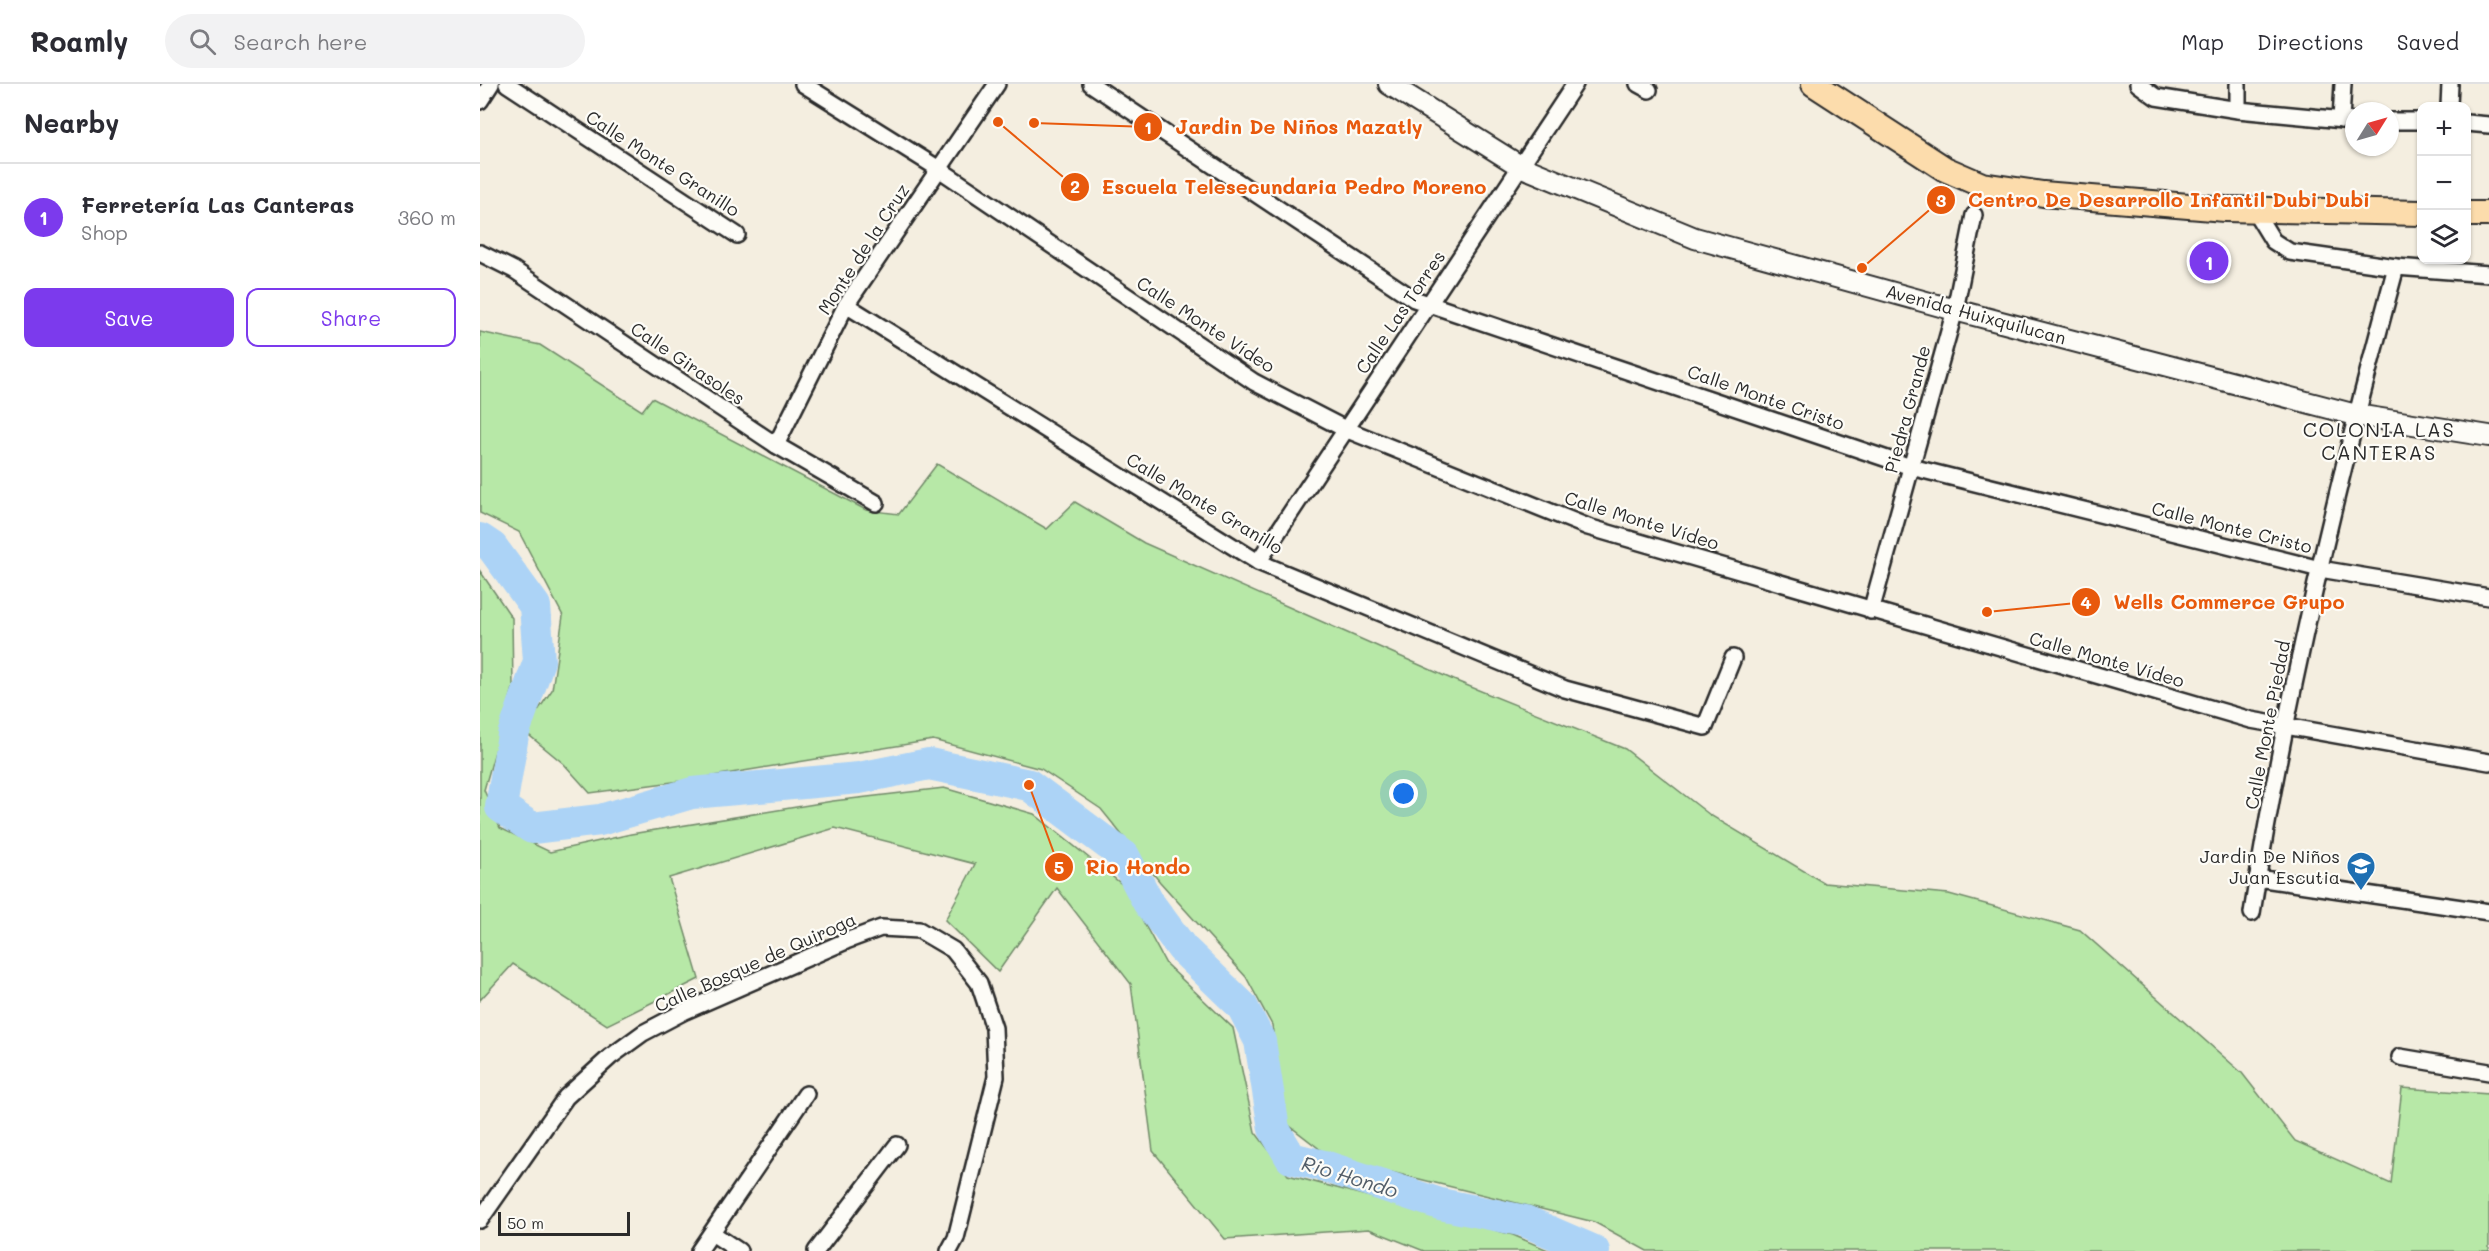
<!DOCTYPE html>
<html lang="en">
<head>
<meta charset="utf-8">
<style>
	body { margin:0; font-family:Mali,sans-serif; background:#f2f2f3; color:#2b2b33 }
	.controls { position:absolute; right:18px; top:18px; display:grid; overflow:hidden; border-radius:12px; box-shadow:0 2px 4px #0004 }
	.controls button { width:54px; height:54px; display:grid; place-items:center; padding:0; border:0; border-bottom:2px solid #e1e1e2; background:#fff; color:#2b2b33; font:30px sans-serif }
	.compass { position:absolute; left:1865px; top:18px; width:54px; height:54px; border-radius:50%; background:#fff; box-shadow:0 2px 4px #0004; rotate:53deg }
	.scale { position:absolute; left:18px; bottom:15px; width:132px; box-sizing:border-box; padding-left:6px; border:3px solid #2b2b2b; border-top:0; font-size:16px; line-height:21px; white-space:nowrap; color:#2b2b2b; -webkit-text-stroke:4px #fdfcf7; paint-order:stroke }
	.you { position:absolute; left:924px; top:710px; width:21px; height:21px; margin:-15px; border:4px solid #fff; border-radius:50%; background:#1a73e8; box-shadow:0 0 0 9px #1a73e833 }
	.badge { display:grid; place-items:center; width:39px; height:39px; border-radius:50%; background:#7c3aed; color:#fff; font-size:20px; font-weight:700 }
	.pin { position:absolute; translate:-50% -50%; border:3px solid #fff; box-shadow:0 2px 6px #0006 }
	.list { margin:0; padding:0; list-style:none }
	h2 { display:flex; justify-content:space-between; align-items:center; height:78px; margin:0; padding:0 24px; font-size:26px }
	h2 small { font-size:20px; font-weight:400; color:#7c7c81 }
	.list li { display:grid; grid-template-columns:39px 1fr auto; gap:18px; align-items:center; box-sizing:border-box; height:108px; padding:0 24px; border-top:2px solid #e1e1e2 }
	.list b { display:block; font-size:22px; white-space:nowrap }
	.list p { margin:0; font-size:20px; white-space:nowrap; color:#7c7c81 }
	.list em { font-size:20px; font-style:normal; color:#7c7c81 }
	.actions { display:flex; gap:12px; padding:18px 24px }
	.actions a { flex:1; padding:14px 0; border:2px solid #7c3aed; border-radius:12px; text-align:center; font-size:21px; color:#7c3aed }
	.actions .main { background:#7c3aed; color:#fff }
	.icon { flex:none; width:33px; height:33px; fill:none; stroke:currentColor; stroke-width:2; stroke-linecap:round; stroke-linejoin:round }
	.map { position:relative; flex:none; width:2009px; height:1167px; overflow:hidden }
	header { display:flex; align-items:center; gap:36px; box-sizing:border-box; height:84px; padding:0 30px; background:#fff; border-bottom:2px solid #e1e1e2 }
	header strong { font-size:28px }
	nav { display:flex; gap:33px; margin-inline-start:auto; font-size:21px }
	.search { width:420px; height:54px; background:#f2f2f3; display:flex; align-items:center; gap:15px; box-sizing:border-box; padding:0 21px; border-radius:33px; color:#7c7c81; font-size:22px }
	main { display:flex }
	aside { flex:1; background:#fff }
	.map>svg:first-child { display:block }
</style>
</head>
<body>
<header>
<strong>Roamly</strong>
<div class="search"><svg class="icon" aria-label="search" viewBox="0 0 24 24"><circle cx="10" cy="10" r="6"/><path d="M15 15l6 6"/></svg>Search here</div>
<nav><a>Map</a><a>Directions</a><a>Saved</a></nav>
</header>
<main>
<aside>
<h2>Nearby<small></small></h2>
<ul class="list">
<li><span class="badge">1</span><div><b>Ferretería Las Canteras</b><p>Shop</p></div><em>360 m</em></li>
</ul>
<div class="actions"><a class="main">Save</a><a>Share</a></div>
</aside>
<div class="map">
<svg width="2009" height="1167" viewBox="0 0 2009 1167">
	<rect width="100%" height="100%" fill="#f4eee0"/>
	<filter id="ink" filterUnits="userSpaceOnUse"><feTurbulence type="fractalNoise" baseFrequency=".0167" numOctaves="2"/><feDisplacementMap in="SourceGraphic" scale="12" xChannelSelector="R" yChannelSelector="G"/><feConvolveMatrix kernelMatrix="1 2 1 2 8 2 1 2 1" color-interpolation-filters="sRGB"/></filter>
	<g filter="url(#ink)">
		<g fill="#b7e8a7" stroke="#718a69" stroke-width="1.5">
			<polygon points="0,248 60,261 162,327 172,314 386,426 419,430 457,380 567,445 595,418 664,459 976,597 1145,665 1230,731 1344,799 1469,810 1600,846 1762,989 1815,1057 1911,1100 1922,1004 2009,1010 2009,1167 1167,1167 1114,1138 850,1073 806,1039 792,941 766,893 680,798 621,725 561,685 453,656 208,696 110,709 84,680 44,647 72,606 83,532 39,448 0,429"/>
			<polygon points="0,487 32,534 33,604 4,706 20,744 70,768 151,750 353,717 464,704 554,730 644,802 686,880 753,944 775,1048 808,1091 1033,1151 1070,1167 944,1167 889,1145 745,1155 673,1067 651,900 577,804 518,888 465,836 495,780 355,744 189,794 219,895 127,941 33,880 0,916"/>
		</g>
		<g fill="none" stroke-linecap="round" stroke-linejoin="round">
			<polyline stroke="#acd3f6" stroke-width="32" points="0,455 12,463 55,522 59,577 33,651 21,723 52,744 120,736 212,709 379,694 449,680 549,701 644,772 668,818 702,864 762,922 780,957 794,1045 811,1074 844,1082 960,1120 1045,1137 1114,1167"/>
			<g stroke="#2b2b2b" stroke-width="20">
				<g id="minor">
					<polyline points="27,0 257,151"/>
					<polyline points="323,0 459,85 774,298 865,345 1108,443 1771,636 2009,678"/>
					<polyline points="611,0 934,215 1431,383 1840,485 2009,513"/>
					<polyline points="1158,0 1169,6"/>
					<polyline points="1658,0 1676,13 1758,26 1874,37"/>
					<polyline points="0,17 11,0"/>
					<polyline points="1969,22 1970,0"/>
					<polyline points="1758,26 1758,0"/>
					<polyline points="1861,36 1863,0"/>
					<polyline points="1910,37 1942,37"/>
					<polyline points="1986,39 2009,41"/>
					<polyline points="1774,126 1793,157 1810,168 1916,183 2009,190"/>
					<polyline points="0,169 34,186 296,361 396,419"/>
					<polyline points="366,221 778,478 1085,605 1225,643 1253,574"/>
					<polyline points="296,361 366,221 517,0"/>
					<polyline points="778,478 1095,0"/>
					<polyline points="1391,527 1475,226 1494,131"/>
					<polyline points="1777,794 2009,828"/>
					<path d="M1772 829C1806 611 1858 396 1916 183"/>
					<polyline points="1920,973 2009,988"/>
					<polyline points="0,1136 86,1013 130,973 163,949 205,927 366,857 401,844 439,846 473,866 499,899 514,944 516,993 476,1154 469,1167"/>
					<polyline points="232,1149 259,1167"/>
					<polyline points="219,1167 326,1010"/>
					<polyline points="336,1167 417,1061"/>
				</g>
			</g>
			<g stroke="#2b2b2b" stroke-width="24">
				<polyline id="tertiary" points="909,0 1040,82 1215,154 1475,226 1876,331 2009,352"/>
			</g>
			<g stroke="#2b2b2b" stroke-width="28">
				<g id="primary">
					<polyline points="1334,0 1465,85 1502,101 1563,110 1745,125 1942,129"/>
					<polyline points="1986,130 2009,130"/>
				</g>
			</g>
			<use href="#minor" stroke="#fdfcf7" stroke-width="15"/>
			<use href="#tertiary" stroke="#fdfcf7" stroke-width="20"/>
			<use href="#primary" stroke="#fcdcac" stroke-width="24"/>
		</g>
	</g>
	<defs>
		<g id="school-pin" transform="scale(1.5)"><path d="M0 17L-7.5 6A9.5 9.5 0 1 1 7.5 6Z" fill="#1f6fb2" stroke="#fdfcf7"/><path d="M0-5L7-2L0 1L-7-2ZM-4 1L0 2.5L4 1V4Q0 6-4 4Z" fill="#fff"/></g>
	</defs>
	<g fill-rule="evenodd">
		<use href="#school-pin" x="1881" y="782"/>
	</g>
	<g text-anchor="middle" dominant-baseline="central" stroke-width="4.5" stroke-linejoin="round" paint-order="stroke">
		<g font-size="18" fill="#2b2b2b" stroke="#fdfcf7">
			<text transform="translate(183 79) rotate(33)">Calle Monte Granillo</text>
			<text transform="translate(383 165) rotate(-57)">Monte de la Cruz</text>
			<text transform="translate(920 228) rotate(-56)">Calle Las Torres</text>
			<text transform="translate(1496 230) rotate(15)">Avenida Huixquilucan</text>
			<text transform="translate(726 240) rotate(33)">Calle Monte Vídeo</text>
			<text transform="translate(208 279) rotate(34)">Calle Girasoles</text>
			<text transform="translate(1286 313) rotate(19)">Calle Monte Cristo</text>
			<text transform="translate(1427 325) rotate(-75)">Piedra Grande</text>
			<text transform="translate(725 419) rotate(31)">Calle Monte Granillo</text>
			<text transform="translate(1162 436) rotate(17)">Calle Monte Vídeo</text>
			<text transform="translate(1752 443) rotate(14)">Calle Monte Cristo</text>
			<text transform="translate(1627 575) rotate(16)">Calle Monte Vídeo</text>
			<text transform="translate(1787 641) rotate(-79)">Calle Monte Piedad</text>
			<text transform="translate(275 878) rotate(-24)">Calle Bosque de Quiroga</text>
		</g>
		<g font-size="18" fill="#2b2b2b" stroke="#fdfcf7" text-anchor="end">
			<text x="1860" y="772">Jardin De Niños<tspan x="1860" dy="21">Juan Escutia</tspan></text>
		</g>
		<g font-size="20" letter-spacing="1.5" fill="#2b2b2b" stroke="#fdfcf7">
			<text x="1899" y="345">COLONIA LAS<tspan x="1899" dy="23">CANTERAS</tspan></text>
		</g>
		<g font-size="20" font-style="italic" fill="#525d68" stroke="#fdfcf7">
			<text transform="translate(870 1092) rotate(17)">Rio Hondo</text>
		</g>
	</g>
	<path fill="none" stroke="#e8590c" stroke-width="2" d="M554 39L668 43M518 38L595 103M1382 184L1461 116M1507 528L1606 518M549 701L579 783"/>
	<g fill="#e8590c" stroke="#fdfcf7" stroke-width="2">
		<circle cx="554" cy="39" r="6"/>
		<circle cx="518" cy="38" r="6"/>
		<circle cx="1382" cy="184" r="6"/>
		<circle cx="1507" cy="528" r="6"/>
		<circle cx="549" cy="701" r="6"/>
		<circle cx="668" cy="43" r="15"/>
		<circle cx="595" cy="103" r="15"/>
		<circle cx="1461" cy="116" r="15"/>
		<circle cx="1606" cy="518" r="15"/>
		<circle cx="579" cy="783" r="15"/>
	</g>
	<g font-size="18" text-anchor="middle" font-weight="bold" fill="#fff">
		<text x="668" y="50">1</text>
		<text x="595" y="109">2</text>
		<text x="1461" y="123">3</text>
		<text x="1606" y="525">4</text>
		<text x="579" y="790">5</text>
	</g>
	<g font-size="20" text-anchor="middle" font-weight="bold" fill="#e8590c" stroke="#fdfcf7" stroke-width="4.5" stroke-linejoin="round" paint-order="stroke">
		<text x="819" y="50">Jardin De Niños Mazatly</text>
		<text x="814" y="110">Escuela Telesecundaria Pedro Moreno</text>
		<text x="1689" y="123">Centro De Desarrollo Infantil Dubi Dubi</text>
		<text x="1749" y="525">Wells Commerce Grupo</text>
		<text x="658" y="790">Rio Hondo</text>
	</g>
</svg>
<div class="controls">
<button>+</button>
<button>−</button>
<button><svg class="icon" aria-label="layers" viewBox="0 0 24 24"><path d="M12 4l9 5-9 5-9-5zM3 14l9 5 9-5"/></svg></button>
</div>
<svg class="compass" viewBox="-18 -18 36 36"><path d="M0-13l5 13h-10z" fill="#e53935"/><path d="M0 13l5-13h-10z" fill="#7c7c81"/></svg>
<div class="scale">50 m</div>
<div class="you"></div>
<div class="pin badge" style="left:1729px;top:177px">1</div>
</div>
</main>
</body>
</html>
